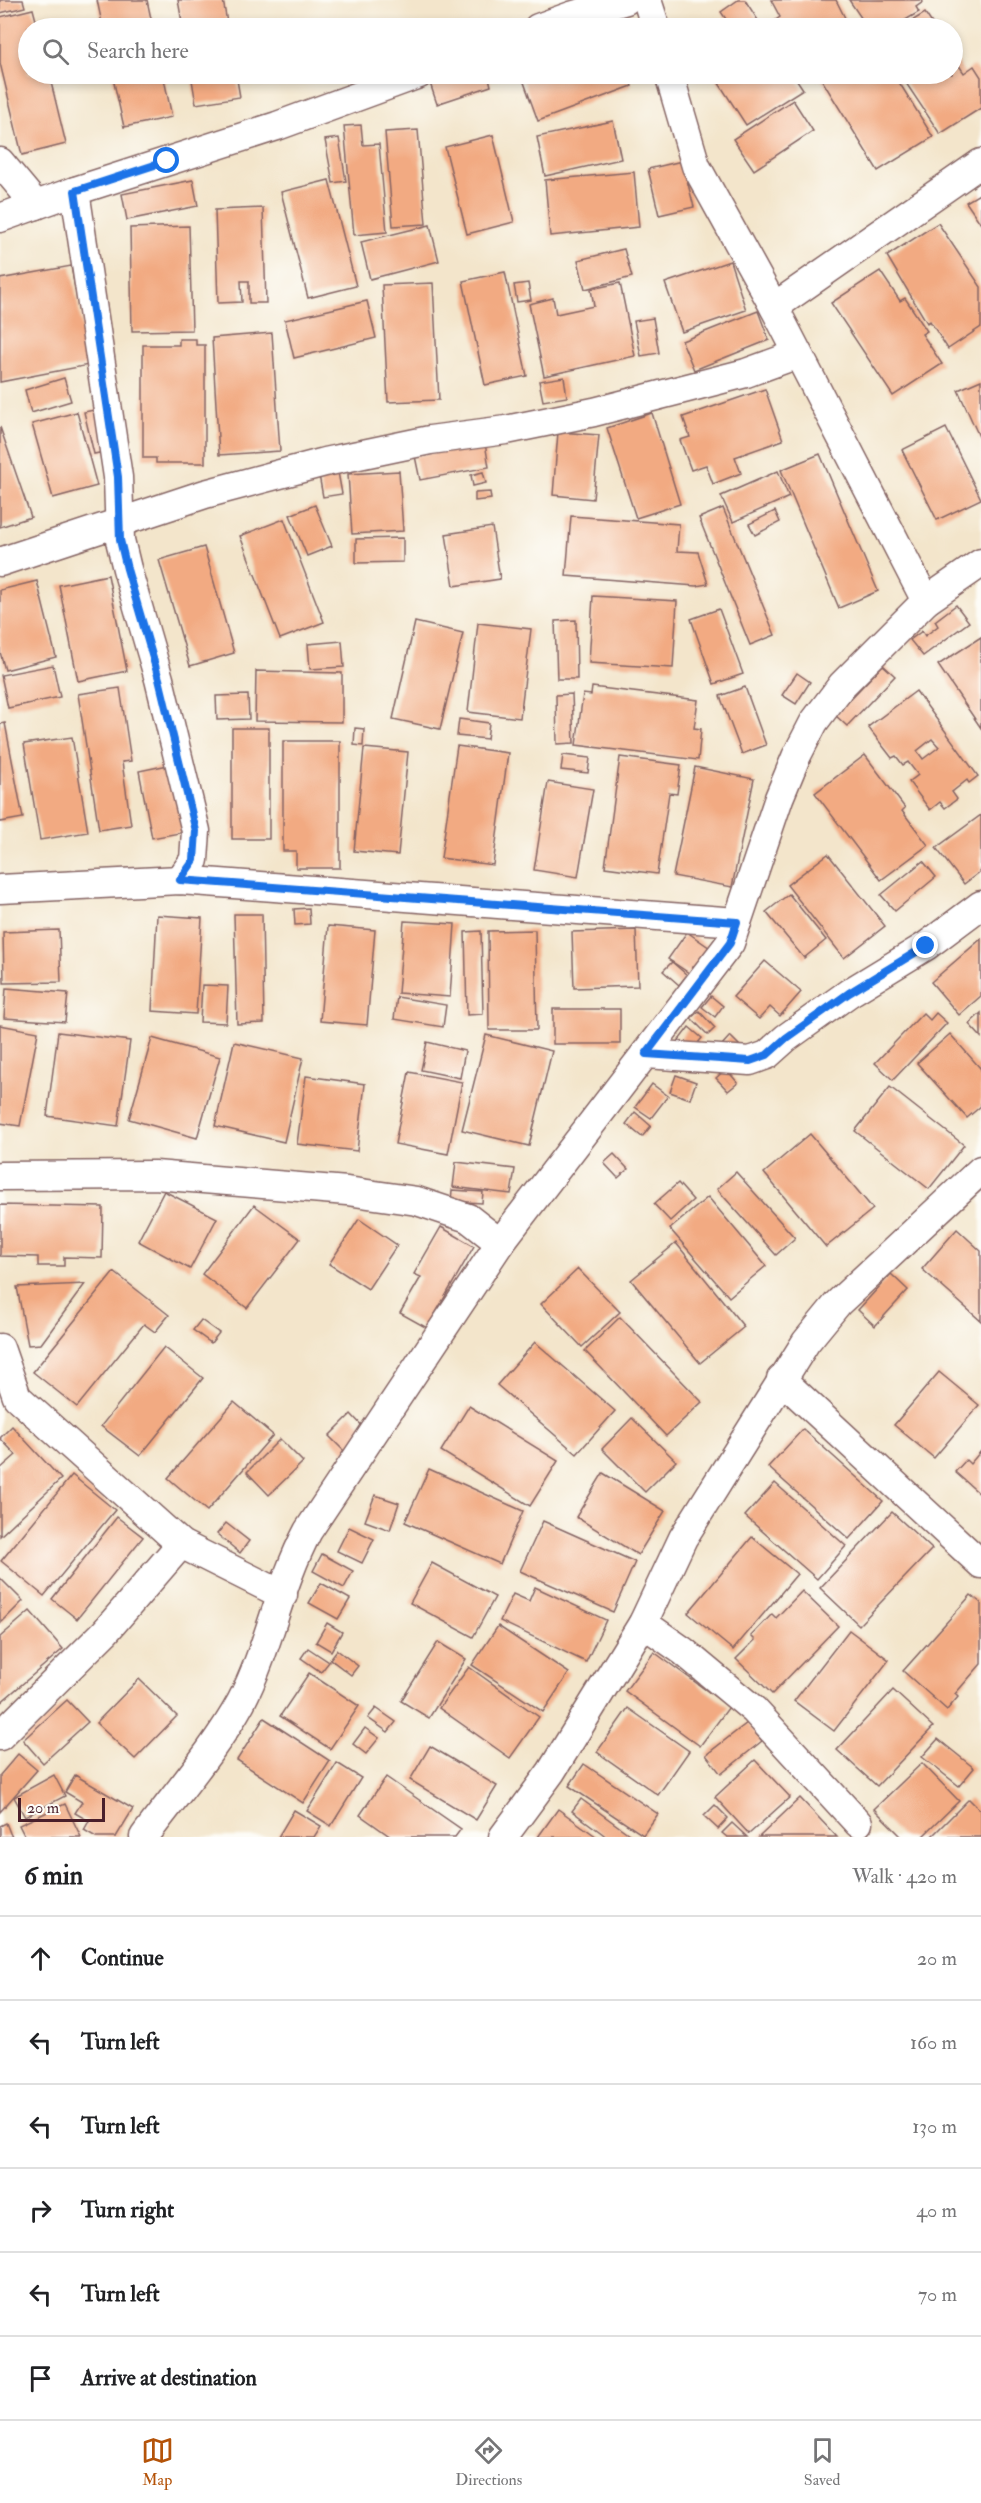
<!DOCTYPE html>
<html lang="en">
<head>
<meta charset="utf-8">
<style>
	body { margin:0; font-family:"IM FELL Double Pica",serif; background:#f2f2f2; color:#202124 }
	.scale { position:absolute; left:18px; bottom:15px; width:87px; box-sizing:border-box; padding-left:6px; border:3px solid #4a1f2b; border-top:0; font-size:16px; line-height:21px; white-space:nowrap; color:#4a1f2b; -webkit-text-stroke:4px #fdfcf7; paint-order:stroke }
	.stop { position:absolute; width:18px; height:18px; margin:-14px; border:4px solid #1a73e8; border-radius:50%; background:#fff }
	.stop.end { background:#1a73e8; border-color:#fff; box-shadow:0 2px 6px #0008 }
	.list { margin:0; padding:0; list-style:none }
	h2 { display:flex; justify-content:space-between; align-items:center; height:78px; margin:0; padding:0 24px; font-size:26px }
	h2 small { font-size:20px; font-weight:400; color:#757577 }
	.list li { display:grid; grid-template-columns:39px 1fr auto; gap:18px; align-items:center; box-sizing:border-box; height:84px; padding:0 24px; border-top:2px solid #e0e0e0 }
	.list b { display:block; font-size:22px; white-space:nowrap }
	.list em { font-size:20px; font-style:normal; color:#757577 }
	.icon { flex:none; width:33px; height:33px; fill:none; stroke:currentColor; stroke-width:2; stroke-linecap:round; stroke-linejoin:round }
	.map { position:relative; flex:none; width:981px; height:1837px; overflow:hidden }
	.search { position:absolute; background:#fff; box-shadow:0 3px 9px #0003; left:18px; right:18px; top:18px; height:66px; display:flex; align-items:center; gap:15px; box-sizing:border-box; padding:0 21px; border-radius:33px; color:#757577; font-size:22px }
	.sheet { height:582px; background:#fff }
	nav { display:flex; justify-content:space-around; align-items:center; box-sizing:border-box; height:84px; border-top:2px solid #e0e0e0; background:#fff; font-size:16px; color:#757577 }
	nav a { display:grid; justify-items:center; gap:3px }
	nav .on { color:#b45309 }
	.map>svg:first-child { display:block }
</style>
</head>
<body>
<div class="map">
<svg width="981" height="1837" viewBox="0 0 981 1837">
	<rect width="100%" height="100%" fill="#fdfcf7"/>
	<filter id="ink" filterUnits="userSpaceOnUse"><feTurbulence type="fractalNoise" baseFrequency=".0167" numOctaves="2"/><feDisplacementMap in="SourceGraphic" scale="12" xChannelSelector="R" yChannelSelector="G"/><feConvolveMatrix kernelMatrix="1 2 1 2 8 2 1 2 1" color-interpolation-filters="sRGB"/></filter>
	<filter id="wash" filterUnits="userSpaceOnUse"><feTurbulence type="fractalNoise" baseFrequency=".008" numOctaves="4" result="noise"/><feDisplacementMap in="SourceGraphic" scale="24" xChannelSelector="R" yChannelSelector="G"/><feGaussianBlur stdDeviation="1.35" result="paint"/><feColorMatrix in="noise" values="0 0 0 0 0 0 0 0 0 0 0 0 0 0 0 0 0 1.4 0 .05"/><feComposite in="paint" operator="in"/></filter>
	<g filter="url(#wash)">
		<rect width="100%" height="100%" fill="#f3e5cb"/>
		<g id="blocks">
			<g fill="#f2aa82" fill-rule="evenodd">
				<polygon points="0,0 23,0 25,7 0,13"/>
				<polygon points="97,0 147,0 153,28 103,28"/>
				<polygon points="178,0 223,0 228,28 183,28"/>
				<polygon points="738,0 745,0 763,28 718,28 728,22 721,12"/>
				<polygon points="771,0 836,0 845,18 839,21 843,28 776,28 773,22 780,17"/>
				<polygon points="849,0 922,0 923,2 916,7 919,12 892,28 868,28"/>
				<polygon points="33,9 38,28 28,28 28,74 49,74 66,144 22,155 0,63 0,17"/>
				<polygon points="925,13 935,28 900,28"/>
				<polygon points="952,55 964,73 974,66 981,77 981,108 940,134 900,74 952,74"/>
				<polygon points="112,74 163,74 172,117 124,127"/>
				<polygon points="191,74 236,74 240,97 196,104"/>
				<polygon points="447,74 502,74 489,78 491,86 437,104 429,80"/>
				<polygon points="521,74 627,74 632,86 538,121"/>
				<polygon points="713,74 793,74 803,89 746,125"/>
				<polygon points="826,74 894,74 933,137 878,171 820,77"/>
				<polygon points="793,100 813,131 754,170 733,139"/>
				<polygon points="613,121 621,159 545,176 537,137"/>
				<polygon points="361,125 363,145 379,144 387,232 354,235 344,126"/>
				<polygon points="418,130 426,224 393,226 385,132"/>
				<polygon points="493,135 514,222 467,234 445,147"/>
				<polygon points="339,138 346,181 333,183 325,140"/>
				<polygon points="682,161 694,207 659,215 648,169"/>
				<polygon points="634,172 639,227 550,236 545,180"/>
				<polygon points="193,180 198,206 127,220 122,194"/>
				<polygon points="329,180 356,286 308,298 281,192"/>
				<polygon points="981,193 981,224 966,202"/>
				<polygon points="263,208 266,303 249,303 249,281 241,281 242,302 218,303 215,210"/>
				<polygon points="938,223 981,287 981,327 948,349 930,321 927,323 887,256"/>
				<polygon points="430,225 439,261 370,279 361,242"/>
				<polygon points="189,226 192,330 132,331 130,228"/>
				<polygon points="624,249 632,277 585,289 578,260"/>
				<polygon points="730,261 746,310 682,332 665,283"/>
				<polygon points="71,266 89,365 0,382 0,279"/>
				<polygon points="880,271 900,301 905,298 927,331 922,334 942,364 893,396 831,303"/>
				<polygon points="505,272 527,376 485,385 463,281"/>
				<polygon points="433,283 439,400 388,402 382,285"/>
				<polygon points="528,283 531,300 517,302 514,285"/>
				<polygon points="620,283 635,356 544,376 529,304 553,298 556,314 594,306 591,289"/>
				<polygon points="367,301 376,338 294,358 285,320"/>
				<polygon points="758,311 769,340 694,370 682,341"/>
				<polygon points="653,318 659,353 641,356 634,321"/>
				<polygon points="272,333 280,451 219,455 212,338"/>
				<polygon points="179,339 196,339 196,345 205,345 205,463 156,463 156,458 143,458 143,345 179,345"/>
				<polygon points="564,377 567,397 543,401 539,381"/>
				<polygon points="64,378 71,401 31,413 25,390"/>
				<polygon points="981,380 981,441 958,390"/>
				<polygon points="765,389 783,440 735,457 741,473 713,484 706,465 691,470 680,440 690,437 683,417"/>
				<polygon points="99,409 109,451 94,454 84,412"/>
				<polygon points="77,412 97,486 53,498 32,424"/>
				<polygon points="652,413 680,504 636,518 607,428"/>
				<polygon points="0,427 31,517 0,527"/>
				<polygon points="946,428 981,499 937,520 902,450"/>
				<polygon points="558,432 599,435 593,499 553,495"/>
				<polygon points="485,443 489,467 420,480 415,456"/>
				<polygon points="820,454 878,591 839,608 781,470"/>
				<polygon points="399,471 403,531 352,534 348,474"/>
				<polygon points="778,471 789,497 733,522 721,496"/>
				<polygon points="338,472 342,494 323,497 319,475"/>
				<polygon points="483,472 486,483 473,486 471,475"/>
				<polygon points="490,492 491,499 475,501 475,493"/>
				<polygon points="315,505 332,546 307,556 290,515"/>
				<polygon points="723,508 775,635 750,645 699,518"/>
				<polygon points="775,511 780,522 755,535 749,524"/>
				<polygon points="571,516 679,524 677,551 698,552 708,584 696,586 566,576"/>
				<polygon points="284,519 324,622 280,639 240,536"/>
				<polygon points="492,527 500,579 454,586 446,534"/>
				<polygon points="403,538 403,562 356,563 356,539"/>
				<polygon points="204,547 234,653 190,666 159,560"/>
				<polygon points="108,575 127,671 78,681 59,585"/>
				<polygon points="37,581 56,657 5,670 0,652 0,590"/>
				<polygon points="593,596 677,601 673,668 589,663"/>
				<polygon points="956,605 969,622 923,656 910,640 922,631 925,636 938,626 935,621"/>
				<polygon points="719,609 743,674 714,684 691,619"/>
				<polygon points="576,620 577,679 557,679 555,621"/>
				<polygon points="415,622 463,633 440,729 393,719"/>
				<polygon points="478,623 531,629 520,718 468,712"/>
				<polygon points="981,637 981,728 938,665"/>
				<polygon points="342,641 344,667 310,669 308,644"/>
				<polygon points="53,665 60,697 8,708 1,675"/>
				<polygon points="883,665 895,676 847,726 835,715"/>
				<polygon points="256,671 342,673 342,722 255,721"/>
				<polygon points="797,673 810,682 796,704 782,695"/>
				<polygon points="592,687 698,700 694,728 701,729 698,760 576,745 583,694 591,695"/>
				<polygon points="745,687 766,745 742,754 720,696"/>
				<polygon points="120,688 131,761 122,762 131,825 99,830 78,694"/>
				<path d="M916 691 978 776 969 783 967 780 952 792 957 799 945 808 940 802 930 810 909 782 918 775 908 762 903 765 896 756 892 758 868 727ZM932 739 939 747 923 759 917 751Z"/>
				<polygon points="572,694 574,743 557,744 556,695"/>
				<polygon points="248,695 249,719 217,720 216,696"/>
				<polygon points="459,719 489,723 487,739 457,736"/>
				<polygon points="5,723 23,818 0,822 0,724"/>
				<rect x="232" y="728" width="37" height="111"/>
				<polygon points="355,728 364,729 363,746 354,745"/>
				<polygon points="72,737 88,832 40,840 24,744"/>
				<polygon points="283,741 340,741 340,868 296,868 296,851 283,851"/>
				<polygon points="457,746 508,753 493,865 441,858"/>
				<polygon points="364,748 408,752 398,855 354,851"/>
				<polygon points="563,755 590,758 588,773 561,770"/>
				<polygon points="865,755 905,808 902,811 928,845 881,880 815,793"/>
				<polygon points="620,757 681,765 677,794 669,793 657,874 605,867"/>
				<polygon points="178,763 191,831 152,838 139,771"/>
				<polygon points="695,767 754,779 732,887 673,876"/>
				<polygon points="548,782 593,789 578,877 534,870"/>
				<polygon points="981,815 981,871 964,884 936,848"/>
				<polygon points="828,854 885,926 844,958 787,885"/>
				<polygon points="923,861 936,877 895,911 881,895"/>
				<polygon points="789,894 826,940 804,958 766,912"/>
				<polygon points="309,908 310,924 295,925 294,909"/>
				<polygon points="234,914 262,914 264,1023 237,1024"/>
				<polygon points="157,915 202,918 196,1014 152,1011"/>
				<polygon points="404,921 455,924 450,997 398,993"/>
				<polygon points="328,926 375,930 367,1025 320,1021"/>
				<polygon points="59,930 61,982 4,983 3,932"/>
				<polygon points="535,930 537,1030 489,1030 488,931"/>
				<polygon points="636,930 638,986 574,988 572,932"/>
				<polygon points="481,931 483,1014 467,1015 465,932"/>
				<polygon points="687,932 710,948 692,975 668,959"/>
				<polygon points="981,939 981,996 959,1015 931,982"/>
				<polygon points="765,961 801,992 780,1016 770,1007 759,1019 733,997"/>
				<polygon points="672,962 687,975 679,985 663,971"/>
				<polygon points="202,985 228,986 226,1023 200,1022"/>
				<polygon points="6,988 68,993 65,1022 4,1018"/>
				<polygon points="711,996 723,1006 715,1017 702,1007"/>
				<polygon points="397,997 446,1005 443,1027 394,1019"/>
				<rect x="553" y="1009" width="67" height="35"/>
				<polygon points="699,1011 715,1028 708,1035 691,1018"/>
				<polygon points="923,1013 930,1020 936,1013 947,1023 893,1080 875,1063"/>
				<polygon points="981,1013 981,1037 969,1024"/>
				<polygon points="0,1025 38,1032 20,1126 0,1123"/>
				<polygon points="689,1027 702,1038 692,1050 679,1040"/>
				<polygon points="58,1032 130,1041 118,1126 47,1116"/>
				<polygon points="950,1034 981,1069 981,1106 967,1118 917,1063"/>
				<polygon points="486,1035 552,1051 529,1146 462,1130"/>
				<polygon points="730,1036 740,1046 731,1055 721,1046"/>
				<polygon points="152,1038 220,1057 197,1138 129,1119"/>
				<polygon points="234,1042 303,1058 284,1142 215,1126"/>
				<polygon points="427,1042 465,1051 460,1078 421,1070"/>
				<polygon points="726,1069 738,1083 728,1091 716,1078"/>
				<polygon points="409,1072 462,1082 448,1154 395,1144"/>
				<polygon points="676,1075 696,1082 690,1099 670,1092"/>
				<polygon points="306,1076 365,1084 357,1151 297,1144"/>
				<polygon points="652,1084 668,1096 651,1118 635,1107"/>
				<polygon points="890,1087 964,1145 929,1189 855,1131"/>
				<polygon points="635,1112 651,1126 642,1137 626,1124"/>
				<polygon points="810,1134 873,1209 826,1247 764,1173"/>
				<polygon points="614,1154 628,1169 618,1178 604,1163"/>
				<polygon points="456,1162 515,1169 511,1194 453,1187"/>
				<polygon points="736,1172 795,1238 776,1255 717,1189"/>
				<polygon points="678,1183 693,1200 670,1221 654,1204"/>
				<polygon points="452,1190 483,1192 482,1203 451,1201"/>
				<polygon points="164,1191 217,1218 190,1269 138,1241"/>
				<polygon points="708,1197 766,1266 729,1297 670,1229"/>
				<polygon points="0,1205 103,1207 102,1258 64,1257 64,1266 38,1266 38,1257 0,1256"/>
				<polygon points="254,1205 300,1239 247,1308 202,1274"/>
				<polygon points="359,1219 397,1245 368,1289 329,1264"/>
				<polygon points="441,1227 474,1246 427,1328 400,1313 421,1277 414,1274"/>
				<polygon points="957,1229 981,1251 981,1321 922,1269"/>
				<polygon points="676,1243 744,1327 700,1363 631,1280"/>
				<polygon points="578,1269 620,1312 582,1347 541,1304"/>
				<polygon points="114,1272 169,1315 155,1332 144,1324 77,1407 33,1372"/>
				<polygon points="891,1274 908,1290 875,1326 858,1310"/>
				<polygon points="85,1284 41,1344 28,1345 17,1287"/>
				<polygon points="620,1317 702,1402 666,1436 585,1351"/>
				<polygon points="201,1320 219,1333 211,1343 193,1330"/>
				<polygon points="535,1342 615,1411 577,1454 497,1385"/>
				<polygon points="164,1347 203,1378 140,1456 101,1426"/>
				<polygon points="939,1372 979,1405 934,1458 894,1425"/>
				<polygon points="234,1402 273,1435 207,1511 168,1478"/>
				<polygon points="469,1406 558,1461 530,1506 441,1451"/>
				<polygon points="351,1414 367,1431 345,1452 329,1436"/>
				<polygon points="632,1418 676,1461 645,1492 602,1449"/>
				<polygon points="12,1426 61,1479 0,1536 0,1469 16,1455 0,1438"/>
				<polygon points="803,1429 883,1501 849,1539 768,1467"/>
				<polygon points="280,1439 303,1462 269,1495 247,1472"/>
				<polygon points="981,1451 981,1495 955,1472 966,1460 970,1464"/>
				<polygon points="429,1469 523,1511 500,1564 405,1522"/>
				<polygon points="603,1473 665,1511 638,1555 576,1517"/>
				<polygon points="72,1475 115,1510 44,1596 1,1561"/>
				<polygon points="775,1483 846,1546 817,1579 745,1516"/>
				<polygon points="375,1495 399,1503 390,1530 365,1521"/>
				<polygon points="892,1512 932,1549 859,1625 820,1588"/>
				<polygon points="117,1517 143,1537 77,1619 52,1599"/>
				<polygon points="543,1521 635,1562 613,1612 520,1571"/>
				<polygon points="226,1523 249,1541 240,1553 217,1534"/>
				<polygon points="349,1527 374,1539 362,1563 337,1551"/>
				<polygon points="752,1537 797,1574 733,1650 688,1613"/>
				<polygon points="322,1554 353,1571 344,1588 313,1571"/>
				<polygon points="432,1563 495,1597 473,1637 410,1603"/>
				<polygon points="0,1578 23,1601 0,1624"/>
				<polygon points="321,1583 350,1599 338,1619 309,1603"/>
				<polygon points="535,1587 606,1620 586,1662 500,1621 513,1594 529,1601"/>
				<polygon points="802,1591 838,1626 772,1694 736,1659 755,1640 751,1636 772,1614 776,1618"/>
				<polygon points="971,1595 981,1603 981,1664 955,1694 958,1697 947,1710 903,1671"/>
				<polygon points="30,1611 63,1649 0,1703 0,1637"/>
				<polygon points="327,1623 342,1632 331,1651 316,1642"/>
				<polygon points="498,1626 569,1673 543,1712 472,1665"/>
				<polygon points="849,1630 889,1660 834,1731 794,1701"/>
				<polygon points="438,1642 466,1659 429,1718 401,1701"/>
				<polygon points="308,1648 329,1662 321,1672 301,1658"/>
				<polygon points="337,1650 358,1666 351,1675 330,1659"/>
				<polygon points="654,1652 729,1707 700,1746 625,1691"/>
				<polygon points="469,1667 539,1717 510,1758 439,1708"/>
				<polygon points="309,1673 359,1706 330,1749 280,1716"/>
				<polygon points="139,1679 177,1716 135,1759 96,1723"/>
				<polygon points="893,1690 933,1727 877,1786 837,1750"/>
				<polygon points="67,1700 88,1722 43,1763 23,1740"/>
				<polygon points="376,1708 396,1722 388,1732 368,1718"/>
				<polygon points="628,1708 689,1751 658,1795 597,1752"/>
				<polygon points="264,1718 330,1761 303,1803 237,1760"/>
				<polygon points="747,1723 762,1741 721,1774 706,1755"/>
				<polygon points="365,1728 379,1738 366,1754 353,1744"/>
				<polygon points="938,1739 974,1768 959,1786 922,1757"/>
				<polygon points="430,1746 497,1786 476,1820 410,1780"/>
				<polygon points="18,1754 37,1770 0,1812 0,1775"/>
				<polygon points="755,1760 790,1797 749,1834 715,1797"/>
				<polygon points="337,1763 361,1778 331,1826 307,1811"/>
				<polygon points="922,1763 959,1801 922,1837 902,1837 874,1809"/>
				<polygon points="584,1764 658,1814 643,1835 569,1786"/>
				<polygon points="54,1775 65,1796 25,1817 14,1797"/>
				<polygon points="75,1775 133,1809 116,1837 96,1837 84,1830 89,1821 75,1813 82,1802 65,1792"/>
				<polygon points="386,1777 461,1829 455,1837 391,1837 360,1815"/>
				<polygon points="800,1798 837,1837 759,1837"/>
				<polygon points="581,1799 633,1837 606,1837 603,1834 572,1811"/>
				<polygon points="969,1799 981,1811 981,1837 931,1837"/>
				<polygon points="65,1804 81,1837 25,1837 19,1825"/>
				<polygon points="715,1805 728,1818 718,1829 704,1816"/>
				<polygon points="558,1809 597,1837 538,1837"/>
				<polygon points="294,1810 321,1826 314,1837 278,1837"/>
				<polygon points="6,1823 10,1833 12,1837 0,1837 0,1826"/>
				<polygon points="732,1823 747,1837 727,1837 722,1833"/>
			</g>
		</g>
	</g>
	<g filter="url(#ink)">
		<use href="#blocks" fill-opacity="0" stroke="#856463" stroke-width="1.5"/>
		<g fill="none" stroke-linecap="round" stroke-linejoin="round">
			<g stroke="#856463" stroke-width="31">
				<g id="minor">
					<polyline points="647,0 656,28"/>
					<polyline points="538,28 571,16 626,0"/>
					<polyline points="669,74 696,166 774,307 926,601"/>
					<polyline points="0,162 36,205"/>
					<polyline points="75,191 118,477 120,540 127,569 159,679 196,831 194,860 180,880"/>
					<polyline points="0,218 75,191 277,126 419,74"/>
					<polyline points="774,307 981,163"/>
					<polyline points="0,562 205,494 325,462 430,440 506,430 594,412 746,373 798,354"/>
					<polyline points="0,889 180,880 737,922"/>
					<polyline points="646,1054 750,1061 767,1055 786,1038 849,993 926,946 981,905"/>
					<polyline points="0,1176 155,1175 347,1191 417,1201 468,1218 500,1243"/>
					<polyline points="0,1348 17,1397 181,1544 283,1595"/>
					<polyline points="781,1379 981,1564"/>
					<polyline points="643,1623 683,1651 754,1710 858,1823"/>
					<polyline points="0,1736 105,1632 181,1544"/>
					<path d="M144 1837C175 1795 216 1748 241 1702 269 1648 279 1585 308 1531L500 1243 730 943 779 798 796 757 814 722 842 685 926 601 981 563"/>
					<polyline points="503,1837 551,1772 643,1623 683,1538 806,1342 838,1303 981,1170"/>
				</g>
			</g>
			<use href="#minor" stroke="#fff" stroke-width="28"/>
		</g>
	</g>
	<g fill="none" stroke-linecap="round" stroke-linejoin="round" filter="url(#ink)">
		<polyline stroke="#1a73e8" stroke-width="8" points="167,161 75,191 118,477 120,540 127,569 159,679 196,831 194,860 180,880 737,922 730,943 646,1054 750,1061 767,1055 786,1038 849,993 926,946"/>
	</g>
</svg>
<div class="scale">20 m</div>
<div class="stop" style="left:167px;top:161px"></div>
<div class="stop end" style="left:926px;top:946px"></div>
<div class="search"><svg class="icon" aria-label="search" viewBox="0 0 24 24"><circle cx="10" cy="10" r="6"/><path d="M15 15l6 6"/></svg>Search here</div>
</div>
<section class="sheet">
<h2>6 min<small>Walk · 420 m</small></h2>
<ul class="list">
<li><svg class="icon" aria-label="ahead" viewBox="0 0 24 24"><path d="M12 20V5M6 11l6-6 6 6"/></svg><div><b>Continue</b></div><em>20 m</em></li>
<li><svg class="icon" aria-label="left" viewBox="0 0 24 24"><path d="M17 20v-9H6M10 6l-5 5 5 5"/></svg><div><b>Turn left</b></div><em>160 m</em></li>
<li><svg class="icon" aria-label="left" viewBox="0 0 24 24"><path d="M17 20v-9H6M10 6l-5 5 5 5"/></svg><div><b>Turn left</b></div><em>130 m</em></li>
<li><svg class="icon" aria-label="right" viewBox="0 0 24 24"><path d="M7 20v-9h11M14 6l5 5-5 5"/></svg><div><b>Turn right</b></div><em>40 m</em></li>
<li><svg class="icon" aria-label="left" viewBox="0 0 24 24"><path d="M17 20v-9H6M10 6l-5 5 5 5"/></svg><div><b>Turn left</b></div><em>70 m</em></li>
<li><svg class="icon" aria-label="arrive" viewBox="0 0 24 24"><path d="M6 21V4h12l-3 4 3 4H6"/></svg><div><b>Arrive at destination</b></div></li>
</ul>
</section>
<nav>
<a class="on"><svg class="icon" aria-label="map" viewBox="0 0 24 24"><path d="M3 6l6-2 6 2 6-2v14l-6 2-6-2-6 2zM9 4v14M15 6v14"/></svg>Map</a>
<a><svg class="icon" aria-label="directions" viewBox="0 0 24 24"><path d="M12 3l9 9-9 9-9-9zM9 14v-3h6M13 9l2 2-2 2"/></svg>Directions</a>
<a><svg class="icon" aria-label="saved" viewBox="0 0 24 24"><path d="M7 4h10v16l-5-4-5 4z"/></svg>Saved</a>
</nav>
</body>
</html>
